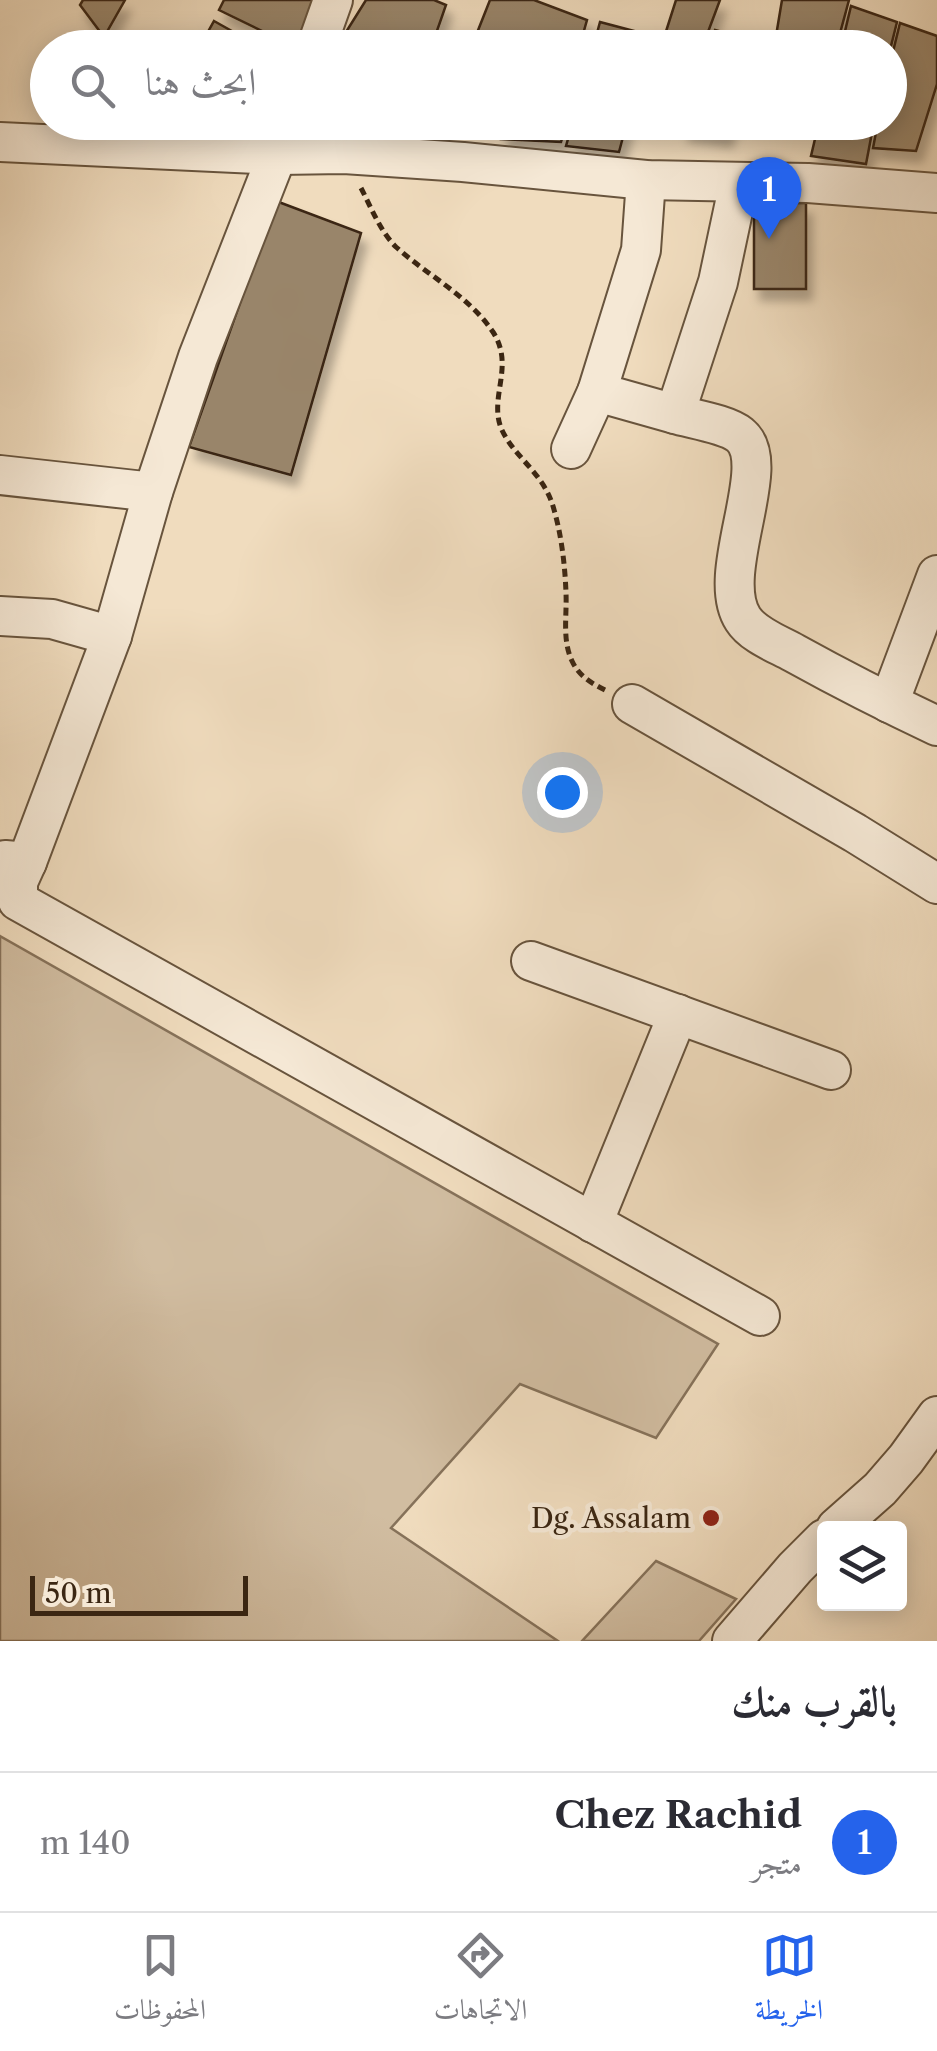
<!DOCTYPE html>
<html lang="ar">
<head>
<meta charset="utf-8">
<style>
	body { margin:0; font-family:"Libre Caslon Text",Amiri,serif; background:#f2f2f3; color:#2b2b33; direction:rtl }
	.controls { position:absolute; right:30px; bottom:30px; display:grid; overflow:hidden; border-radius:10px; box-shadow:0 5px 25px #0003 }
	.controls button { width:90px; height:90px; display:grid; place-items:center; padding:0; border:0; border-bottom:2px solid #e1e1e2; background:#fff; color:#2b2b33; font:50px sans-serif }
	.scale { position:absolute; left:30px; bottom:25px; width:218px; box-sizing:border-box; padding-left:10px; border:5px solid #3b2612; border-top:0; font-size:28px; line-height:35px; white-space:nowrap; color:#3b2612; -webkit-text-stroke:8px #f5e8d5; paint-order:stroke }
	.you { position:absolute; left:562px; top:792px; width:35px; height:35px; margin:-25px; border:8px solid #fff; border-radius:50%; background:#1a73e8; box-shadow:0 0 0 15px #1a73e833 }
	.badge { display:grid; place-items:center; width:65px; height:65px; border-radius:50%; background:#2563eb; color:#fff; font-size:32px; font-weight:700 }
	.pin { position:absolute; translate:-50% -82px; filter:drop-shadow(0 2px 5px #0008) }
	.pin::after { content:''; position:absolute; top:52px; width:35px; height:30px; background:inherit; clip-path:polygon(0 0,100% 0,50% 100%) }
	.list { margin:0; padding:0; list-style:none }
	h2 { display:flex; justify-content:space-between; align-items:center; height:130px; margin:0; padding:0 40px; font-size:42px }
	h2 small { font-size:32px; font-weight:400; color:#7c7c81 }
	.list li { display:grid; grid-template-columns:65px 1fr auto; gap:30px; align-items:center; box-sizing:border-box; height:140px; padding:0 40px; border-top:2px solid #e1e1e2 }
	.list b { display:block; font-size:38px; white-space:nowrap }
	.list p { margin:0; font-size:32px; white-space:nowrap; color:#7c7c81 }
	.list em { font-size:32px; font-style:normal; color:#7c7c81 }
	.icon { flex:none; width:55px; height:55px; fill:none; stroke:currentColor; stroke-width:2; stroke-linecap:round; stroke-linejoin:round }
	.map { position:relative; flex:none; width:937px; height:1641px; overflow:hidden; direction:ltr }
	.search { position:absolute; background:#fff; box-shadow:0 5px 25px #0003; left:30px; right:30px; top:30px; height:110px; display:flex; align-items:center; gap:25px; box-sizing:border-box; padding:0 35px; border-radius:55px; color:#7c7c81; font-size:38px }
	.sheet { height:270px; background:#fff }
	nav { display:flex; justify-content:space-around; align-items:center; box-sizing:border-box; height:140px; border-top:2px solid #e1e1e2; background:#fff; font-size:28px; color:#7c7c81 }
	nav a { display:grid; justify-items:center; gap:5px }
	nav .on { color:#2563eb }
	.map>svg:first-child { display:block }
</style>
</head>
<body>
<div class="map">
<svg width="937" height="1641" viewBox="0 0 937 1641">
	<defs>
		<filter id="shadow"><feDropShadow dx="6" dy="11" stdDeviation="5" flood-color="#0004"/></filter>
	</defs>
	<rect width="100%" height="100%" fill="#f0dcbe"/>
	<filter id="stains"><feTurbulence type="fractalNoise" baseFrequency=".002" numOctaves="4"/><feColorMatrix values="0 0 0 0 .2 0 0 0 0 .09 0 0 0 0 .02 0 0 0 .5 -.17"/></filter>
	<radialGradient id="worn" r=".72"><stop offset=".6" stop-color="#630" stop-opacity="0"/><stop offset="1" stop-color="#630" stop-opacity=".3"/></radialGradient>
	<g fill="#d1bda1" stroke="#86725a" stroke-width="2.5">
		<polygon points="0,936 718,1344 656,1438 520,1384 391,1528 558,1641 0,1641"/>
		<polygon points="656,1561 736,1599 699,1641 582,1641"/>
	</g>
	<g fill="#99856b" stroke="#3b2612" stroke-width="2.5" filter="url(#shadow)">
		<polygon points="83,0 125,0 104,37 80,5"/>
		<polygon points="224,0 313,0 331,12 309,48 297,48 219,10"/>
		<polygon points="366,0 434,0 446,5 431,48 371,48 341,40"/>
		<polygon points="490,0 534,0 587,20 579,48 510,48 475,38"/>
		<polygon points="676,0 720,0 702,48 677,48 662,44"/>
		<polygon points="782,0 849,0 836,48 792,48 775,42"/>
		<polygon points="851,6 897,22 890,50 890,48 841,48"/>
		<polygon points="214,21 262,48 199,48"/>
		<polygon points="600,22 649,35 646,48 593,48"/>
		<polygon points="900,23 937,36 937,84 916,151 873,148 878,122 890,122 890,64"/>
		<polygon points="715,30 759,42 757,48 709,48"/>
		<polygon points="504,122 567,122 561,142 501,139"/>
		<polygon points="573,122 627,122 619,152 566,146"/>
		<polygon points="685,122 731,122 726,136 682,130"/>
		<polygon points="819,122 874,122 866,164 811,156"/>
		<polygon points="276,201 361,233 291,475 189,447"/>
		<rect x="754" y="203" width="52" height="86"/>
	</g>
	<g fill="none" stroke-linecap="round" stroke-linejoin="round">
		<g stroke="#68543d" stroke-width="42">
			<g id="minor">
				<polyline points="316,48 333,0"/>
				<polyline points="0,142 279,155 344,154 463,162 646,180 808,183 937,193"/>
				<polyline points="646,180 641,250 597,392 675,414"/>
				<path d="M739 183 718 282 675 414C692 419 727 424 740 435 776 464 713 573 743 619 753 635 778 644 794 653 841 679 888 703 937 726"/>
				<polyline points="571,449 597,392"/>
				<polyline points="0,475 153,492"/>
				<polyline points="0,616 52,619 112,636"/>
				<polyline points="889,703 937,575"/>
				<polyline points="632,704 855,833 937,884"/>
				<polyline points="5,860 27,862 112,636 153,492 198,357 290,122"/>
				<polyline points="27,862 18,882 18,901 760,1316"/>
				<polyline points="531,961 831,1070"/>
				<polyline points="593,1223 678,1014"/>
				<polyline points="836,1528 880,1489 906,1459 937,1416"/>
				<polyline points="732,1641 795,1568 824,1539"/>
			</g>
		</g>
		<path stroke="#3b2612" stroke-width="5" stroke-dasharray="8 5" stroke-linecap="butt" d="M361 188C371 207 380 231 396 247 427 275 469 296 493 332 515 366 489 396 501 428 513 456 541 471 552 503 561 531 565 564 566 593 567 616 562 640 572 661 579 676 591 683 605 690"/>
		<use href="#minor" stroke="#f5e8d5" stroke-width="38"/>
	</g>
	<circle fill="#8f2418" stroke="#f5e8d5" stroke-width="4" cx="711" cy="1518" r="10"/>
	<g text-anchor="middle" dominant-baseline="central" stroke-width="9" stroke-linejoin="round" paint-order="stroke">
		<g font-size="28" fill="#3b2612" stroke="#f5e8d5" text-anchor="end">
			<text x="691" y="1518">Dg. Assalam</text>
		</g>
	</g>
	<rect width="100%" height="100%" filter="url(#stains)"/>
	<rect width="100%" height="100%" fill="url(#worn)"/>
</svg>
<div class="controls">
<button><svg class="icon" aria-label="layers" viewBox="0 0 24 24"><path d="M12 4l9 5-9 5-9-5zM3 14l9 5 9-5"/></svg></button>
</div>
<div class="scale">50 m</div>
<div class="you"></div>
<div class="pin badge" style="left:769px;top:239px">1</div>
<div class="search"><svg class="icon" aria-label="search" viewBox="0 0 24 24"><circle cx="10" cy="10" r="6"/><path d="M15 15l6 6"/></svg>ابحث هنا</div>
</div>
<section class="sheet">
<h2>بالقرب منك<small></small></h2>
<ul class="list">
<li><span class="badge">1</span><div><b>Chez Rachid</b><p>متجر</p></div><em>140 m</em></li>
</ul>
</section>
<nav>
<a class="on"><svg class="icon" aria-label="map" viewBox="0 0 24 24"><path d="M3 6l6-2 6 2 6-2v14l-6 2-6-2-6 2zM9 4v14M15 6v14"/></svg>الخريطة</a>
<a><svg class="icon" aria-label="directions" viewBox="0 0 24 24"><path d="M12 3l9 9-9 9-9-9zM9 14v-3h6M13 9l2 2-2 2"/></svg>الاتجاهات</a>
<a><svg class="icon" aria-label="saved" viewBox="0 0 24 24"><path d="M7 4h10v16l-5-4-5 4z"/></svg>المحفوظات</a>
</nav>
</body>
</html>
